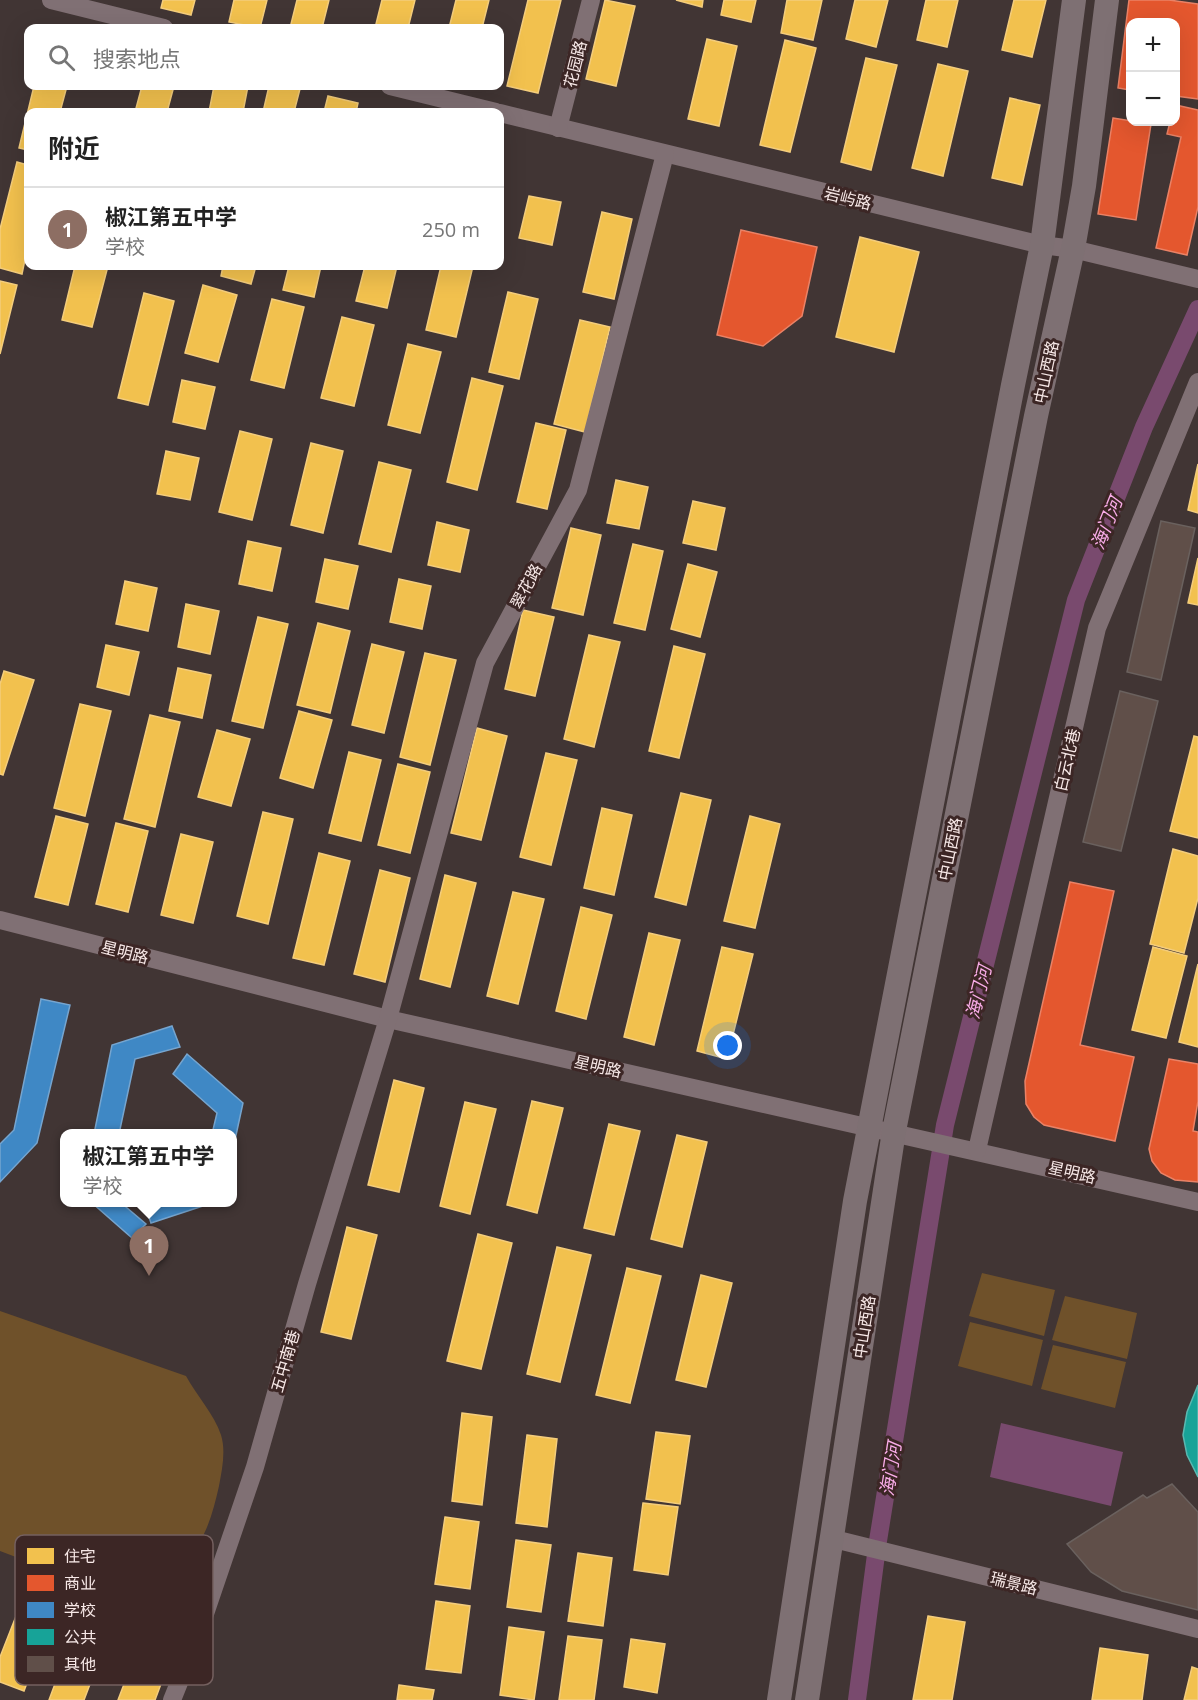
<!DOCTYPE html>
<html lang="zh">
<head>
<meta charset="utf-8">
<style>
	body { margin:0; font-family:"Open Sans","Noto Sans SC",sans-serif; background:#f2f2f2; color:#222 }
	.controls { position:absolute; right:18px; top:18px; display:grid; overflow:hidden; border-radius:12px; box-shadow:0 6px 24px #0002 }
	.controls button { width:54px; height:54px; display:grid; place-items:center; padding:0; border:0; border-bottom:2px solid #e0e0e0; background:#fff; color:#222; font:30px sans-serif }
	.you { position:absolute; left:728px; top:1046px; width:21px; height:21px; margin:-15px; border:4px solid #fff; border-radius:50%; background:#1a73e8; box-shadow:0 0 0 9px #1a73e833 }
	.badge { display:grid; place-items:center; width:39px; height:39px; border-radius:50%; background:#655f5e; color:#fff; font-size:20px; font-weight:700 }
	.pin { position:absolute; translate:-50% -50px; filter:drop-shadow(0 2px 3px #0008) }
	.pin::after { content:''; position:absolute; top:32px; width:21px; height:18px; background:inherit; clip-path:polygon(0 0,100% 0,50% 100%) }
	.popup { position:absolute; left:60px; top:1129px; width:177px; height:78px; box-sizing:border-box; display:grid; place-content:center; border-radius:12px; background:#fff; filter:drop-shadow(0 2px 4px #0005); font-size:20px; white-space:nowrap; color:#767676 }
	.popup b { font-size:22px; color:#222 }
	.popup::after { content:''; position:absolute; left:50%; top:100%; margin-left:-12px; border:12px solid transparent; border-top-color:#fff }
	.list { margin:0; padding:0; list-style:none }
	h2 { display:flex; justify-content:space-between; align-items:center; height:78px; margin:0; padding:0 24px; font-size:26px }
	h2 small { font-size:20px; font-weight:400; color:#767676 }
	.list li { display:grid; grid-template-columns:39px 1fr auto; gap:18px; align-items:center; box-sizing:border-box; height:84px; padding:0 24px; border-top:2px solid #e0e0e0 }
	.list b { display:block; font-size:22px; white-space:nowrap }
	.list p { margin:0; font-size:20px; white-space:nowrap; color:#767676 }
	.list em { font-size:20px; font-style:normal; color:#767676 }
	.icon { flex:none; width:33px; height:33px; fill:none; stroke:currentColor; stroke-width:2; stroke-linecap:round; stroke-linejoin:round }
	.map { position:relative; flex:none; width:1198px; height:1700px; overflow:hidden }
	.search { position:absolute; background:#fff; box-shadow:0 6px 24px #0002; left:24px; top:24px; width:480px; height:66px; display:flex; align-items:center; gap:15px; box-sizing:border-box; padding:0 21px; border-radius:12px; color:#767676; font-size:22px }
	.panel { position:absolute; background:#fff; box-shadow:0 6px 24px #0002; left:24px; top:108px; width:480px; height:162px; border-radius:12px }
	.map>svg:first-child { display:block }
</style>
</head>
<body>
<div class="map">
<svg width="1198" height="1700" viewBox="0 0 1198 1700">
	<rect width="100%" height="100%" fill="#413534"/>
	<g fill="#6f512a">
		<polygon points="982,1273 1055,1290 1044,1336 969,1316"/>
		<polygon points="1065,1296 1137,1313 1127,1359 1052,1340"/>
		<path d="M0 1311 186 1376C197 1396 214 1414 221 1435 226 1451 222 1470 219 1486 208 1535 196 1565 145 1583L137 1603 0 1551Z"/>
		<polygon points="970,1322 1043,1340 1032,1386 958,1366"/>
		<polygon points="1053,1345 1126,1362 1115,1408 1041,1389"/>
	</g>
	<polygon fill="#794a6e" points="1001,1423 1123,1452 1111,1506 990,1477"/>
	<g fill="#f2c14e" stroke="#f4cd7c" stroke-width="1.5">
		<polygon points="163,0 195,0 191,15 161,8"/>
		<polygon points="234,0 267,0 260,28 229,22"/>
		<polygon points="297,0 329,0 322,28 290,28"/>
		<polygon points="382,0 415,0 408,28 375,28"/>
		<polygon points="456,0 489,0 482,28 449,28"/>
		<polygon points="528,0 561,0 538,93 507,86"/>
		<polygon points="605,0 635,6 616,86 586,79"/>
		<polygon points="676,0 703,0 702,7"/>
		<polygon points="724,0 756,0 751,22 721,15"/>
		<polygon points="787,0 822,0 813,40 781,33"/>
		<polygon points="855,0 888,0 876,47 846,39"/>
		<polygon points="926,0 958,0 947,47 917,40"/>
		<polygon points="1014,0 1046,0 1032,57 1002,50"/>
		<polygon points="707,39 737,46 719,126 688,119"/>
		<polygon points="785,40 816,48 790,152 760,145"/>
		<polygon points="866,58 897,65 871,170 841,162"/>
		<polygon points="938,64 968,71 943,176 912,168"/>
		<polygon points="34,86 67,86 60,112 28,112 28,150 19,148"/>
		<polygon points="142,86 174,86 167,112 135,112"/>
		<polygon points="214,86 248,86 243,112 209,112"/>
		<polygon points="269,86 300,89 294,112 263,112"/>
		<polygon points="328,96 358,103 356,112 324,112"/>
		<polygon points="1010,98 1040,105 1022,185 992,178"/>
		<polygon points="17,162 28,165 28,245 22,274 0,268 0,229"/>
		<polygon points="529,196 561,202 552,245 519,238"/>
		<polygon points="602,212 632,219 614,299 583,292"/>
		<polygon points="860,237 919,252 894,352 836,337"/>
		<polygon points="75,266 108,266 92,327 62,320"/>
		<polygon points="223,266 256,266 251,284 221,276"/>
		<polygon points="289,266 321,266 314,297 283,290"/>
		<polygon points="365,266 397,266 387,308 356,301"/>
		<polygon points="441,266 473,266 456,337 426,330"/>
		<polygon points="0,281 17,285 0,354"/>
		<polygon points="203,285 237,295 218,362 185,353"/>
		<polygon points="508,292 538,299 519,379 489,372"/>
		<polygon points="144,293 174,301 148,405 118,398"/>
		<polygon points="272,299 304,307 284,388 251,380"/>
		<polygon points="342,317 374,325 354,406 321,398"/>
		<polygon points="580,320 610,327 585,432 554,424"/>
		<polygon points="408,344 441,352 420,433 388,425"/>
		<polygon points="472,378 503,386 477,490 447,482"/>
		<polygon points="182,380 215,387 205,429 173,422"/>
		<polygon points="536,423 566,430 547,509 517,502"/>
		<polygon points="240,431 272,439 252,520 219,512"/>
		<polygon points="311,443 343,451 323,533 291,525"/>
		<polygon points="166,451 199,458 190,500 157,494"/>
		<polygon points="379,462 411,470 391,552 359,544"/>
		<polygon points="1198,464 1198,513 1188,510"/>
		<polygon points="616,480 648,487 639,529 607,523"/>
		<polygon points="693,501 725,508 716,550 683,543"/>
		<polygon points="437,522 469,530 460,572 428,565"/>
		<polygon points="571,528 601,535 583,615 552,608"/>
		<polygon points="248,541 281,548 272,591 239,584"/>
		<polygon points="633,544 663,551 645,630 614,623"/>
		<polygon points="1198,558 1198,605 1188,603"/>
		<polygon points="325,559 358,566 348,609 316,602"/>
		<polygon points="688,564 717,572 700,637 671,629"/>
		<polygon points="399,579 431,586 422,629 390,622"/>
		<polygon points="125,581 157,588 148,631 116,624"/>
		<polygon points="186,604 219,611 210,654 178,647"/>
		<polygon points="523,610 554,617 535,696 505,689"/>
		<polygon points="258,617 288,624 263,728 232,721"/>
		<polygon points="318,623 350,631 330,713 297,705"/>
		<polygon points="589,635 620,642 594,747 564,739"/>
		<polygon points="372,644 404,652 384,733 352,725"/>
		<polygon points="106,645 139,652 129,695 97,687"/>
		<polygon points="674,646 705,654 679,758 649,751"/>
		<polygon points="425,653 456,660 430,765 400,757"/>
		<polygon points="178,668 211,675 202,718 169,711"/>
		<polygon points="4,671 34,680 3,775 0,774 0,684"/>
		<polygon points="80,704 111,711 85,816 54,808"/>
		<polygon points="299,711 332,720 313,788 280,778"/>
		<polygon points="150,715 180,722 155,827 124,819"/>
		<polygon points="477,728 507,736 481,840 451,833"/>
		<polygon points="217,730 250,739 231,806 198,797"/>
		<polygon points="1194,736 1198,737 1198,838 1170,831"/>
		<polygon points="349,752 381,760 361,841 329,833"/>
		<polygon points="546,753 577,760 551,865 520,857"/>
		<polygon points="398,764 430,772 410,853 378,845"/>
		<polygon points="681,793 711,800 686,905 655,897"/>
		<polygon points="602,808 632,815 614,895 584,888"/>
		<polygon points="263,812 293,819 268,924 237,916"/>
		<polygon points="56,816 88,824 68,905 35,897"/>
		<polygon points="750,816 780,824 755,928 724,921"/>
		<polygon points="116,823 148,831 128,912 96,904"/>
		<polygon points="181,834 213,842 193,923 161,915"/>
		<polygon points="1173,849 1198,856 1198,898 1184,953 1150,944"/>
		<polygon points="319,853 350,861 324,965 293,958"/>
		<polygon points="380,870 410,878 385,982 354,974"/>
		<polygon points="445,875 476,883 450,987 420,979"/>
		<polygon points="513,892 544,899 518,1004 487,996"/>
		<polygon points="581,907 612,915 586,1019 556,1011"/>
		<polygon points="649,933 680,940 654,1045 624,1037"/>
		<polygon points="722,947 753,954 727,1059 697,1051"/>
		<polygon points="1153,947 1187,956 1166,1038 1132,1030"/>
		<polygon points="1198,964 1198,1047 1179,1042"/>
		<polygon points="394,1080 424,1088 399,1192 368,1185"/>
		<polygon points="532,1101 563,1108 537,1213 507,1205"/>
		<polygon points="465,1102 496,1109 470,1214 440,1206"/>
		<polygon points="609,1124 640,1131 614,1235 584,1228"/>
		<polygon points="677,1135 707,1142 682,1247 651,1239"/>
		<polygon points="347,1227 377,1235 351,1339 321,1332"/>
		<polygon points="478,1234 512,1243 481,1369 447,1361"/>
		<polygon points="557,1247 591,1255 560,1382 527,1374"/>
		<polygon points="627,1268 661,1276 630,1403 596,1395"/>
		<polygon points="701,1275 732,1283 706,1387 676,1380"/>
		<polygon points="462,1413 492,1417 482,1505 452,1501"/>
		<polygon points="656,1432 690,1436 680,1504 646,1499"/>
		<polygon points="527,1435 557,1439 547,1527 516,1523"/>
		<polygon points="643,1503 678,1507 668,1575 634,1570"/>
		<polygon points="445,1517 479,1522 470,1589 435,1584"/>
		<polygon points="516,1540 551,1545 541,1612 507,1607"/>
		<polygon points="578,1553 612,1558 603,1626 568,1621"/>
		<polygon points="22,1601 53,1613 24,1691 0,1682 0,1657"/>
		<polygon points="436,1601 470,1606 461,1673 426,1669"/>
		<polygon points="928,1616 965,1622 952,1700 913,1700"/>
		<polygon points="78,1622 109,1634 84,1700 49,1700"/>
		<polygon points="509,1627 544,1632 534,1700 500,1695"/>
		<polygon points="568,1636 602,1640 594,1700 559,1700"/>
		<polygon points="631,1639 665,1644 657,1693 624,1687"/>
		<polygon points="139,1645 171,1657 155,1700 118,1700"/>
		<polygon points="1100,1648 1148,1655 1142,1700 1092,1700"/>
		<polygon points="1192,1667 1198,1669 1198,1700 1184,1700"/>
		<polygon points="399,1685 434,1690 432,1700 397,1700"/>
	</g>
	<g fill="#e4572e" stroke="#ea8266" stroke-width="1.5">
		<polygon points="1129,0 1169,0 1198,4 1198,99 1176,96 1176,22 1130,22 1130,90 1118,88"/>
		<polygon points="1176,105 1198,110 1198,207 1187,255 1156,248 1181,137 1167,134 1170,122 1176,122"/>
		<polygon points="1113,118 1151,124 1136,220 1098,214"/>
		<polygon points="741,230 817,247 802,316 763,346 717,335"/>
		<polygon points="1070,882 1114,891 1080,1045 1134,1057 1115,1141 1044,1125 1034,1117 1026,1104 1025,1081"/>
		<polygon points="1169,1059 1198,1064 1198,1101 1193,1131 1198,1132 1198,1182 1175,1180 1161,1173 1152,1161 1149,1149"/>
	</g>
	<g fill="#3f88c5" stroke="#76a5cf" stroke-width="1.5">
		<polygon points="41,999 70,1005 37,1143 0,1182 0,1144 14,1130"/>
		<polygon points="172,1026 180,1047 135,1059 119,1134 94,1134 112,1045"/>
		<polygon points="187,1054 243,1103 233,1149 233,1134 212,1134 217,1113 173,1074"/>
		<polygon points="91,1202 120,1202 146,1224 132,1238"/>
		<polygon points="144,1202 215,1202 151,1223"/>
	</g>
	<polygon fill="#17a398" stroke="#5ab8b0" stroke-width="1.5" points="1198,1385 1198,1477 1187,1455 1183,1435 1187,1412"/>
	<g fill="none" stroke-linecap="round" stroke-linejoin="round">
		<polyline stroke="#794a6e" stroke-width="18" points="857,1700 877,1547 945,1125 1076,600 1144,427 1198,309"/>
	</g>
	<g fill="#604f49" stroke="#6a615e" stroke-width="1.5">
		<polygon points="1161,521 1195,528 1161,680 1127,672"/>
		<polygon points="1120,691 1158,701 1121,851 1083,842"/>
		<polygon points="1172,1484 1198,1512 1198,1610 1122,1591 1091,1572 1067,1544 1143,1495 1147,1498"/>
	</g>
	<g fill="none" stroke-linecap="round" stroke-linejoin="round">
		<g stroke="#807074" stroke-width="18">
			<polyline points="51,0 164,28"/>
			<polyline points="390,86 496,112"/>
			<polyline points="500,113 1042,245 1073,249 1198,279"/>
			<polyline points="558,128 591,0"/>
			<polyline points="0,920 388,1019 1198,1202"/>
			<polyline points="977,1150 1097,628 1198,382"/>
			<polyline points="830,1538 1198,1629"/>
			<polyline points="172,1700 195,1643 255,1467 307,1284 388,1019 485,663 578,490 665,154"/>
		</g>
		<g stroke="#7e7073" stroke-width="24">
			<polyline points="779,1700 855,1201 1013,385 1042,245 1074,0"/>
			<polyline points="807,1700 894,1131 1036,416 1073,249 1084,186 1107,0"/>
		</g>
	</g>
	<g text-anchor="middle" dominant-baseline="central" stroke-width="6" stroke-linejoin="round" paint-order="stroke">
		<g font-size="16" fill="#f7e8e7" stroke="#3c2625">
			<text transform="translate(575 64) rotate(-76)">花园路</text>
			<text transform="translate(848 198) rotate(14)">岩屿路</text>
			<text transform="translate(1046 372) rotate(-78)">中山西路</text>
			<text transform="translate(526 586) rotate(-62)">翠花路</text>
			<text transform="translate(1067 760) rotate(-77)">白云北巷</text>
			<text transform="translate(950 849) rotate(-79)">中山西路</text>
			<text transform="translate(125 952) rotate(14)">星明路</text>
			<text transform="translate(598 1066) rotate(13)">星明路</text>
			<text transform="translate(1072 1172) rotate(13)">星明路</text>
			<text transform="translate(864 1327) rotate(-81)">中山西路</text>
			<text transform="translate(285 1361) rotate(-74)">五中南巷</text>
			<text transform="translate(1014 1583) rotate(14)">瑞景路</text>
		</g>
		<g font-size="18" font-style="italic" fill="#f9ace8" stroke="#3c2625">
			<text transform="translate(1106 523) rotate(-68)">海门河</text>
			<text transform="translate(978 992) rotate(-76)">海门河</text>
			<text transform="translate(890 1469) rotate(-81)">海门河</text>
		</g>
	</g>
	<rect x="15" y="1535" width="198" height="150" rx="9" fill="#3c2625" stroke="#74605f" stroke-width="1.5"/>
	<rect x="27" y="1548" width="27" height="16" fill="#f2c14e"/>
	<rect x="27" y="1575" width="27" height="16" fill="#e4572e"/>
	<rect x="27" y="1602" width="27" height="16" fill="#3f88c5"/>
	<rect x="27" y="1629" width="27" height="16" fill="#17a398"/>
	<rect x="27" y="1656" width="27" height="16" fill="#604f49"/>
	<g font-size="16" fill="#f7e8e7">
		<text x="64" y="1562">住宅</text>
		<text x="64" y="1589">商业</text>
		<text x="64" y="1616">学校</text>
		<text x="64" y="1643">公共</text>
		<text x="64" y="1670">其他</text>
	</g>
</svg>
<div class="controls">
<button>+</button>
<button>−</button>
</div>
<div class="you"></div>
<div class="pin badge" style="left:149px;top:1276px;background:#8d6e63">1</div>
<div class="popup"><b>椒江第五中学</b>学校</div>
<div class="search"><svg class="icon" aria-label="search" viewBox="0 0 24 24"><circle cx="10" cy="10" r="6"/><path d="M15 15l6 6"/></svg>搜索地点</div>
<section class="panel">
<h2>附近<small></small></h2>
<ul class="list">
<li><span class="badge" style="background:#8d6e63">1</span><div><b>椒江第五中学</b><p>学校</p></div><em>250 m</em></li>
</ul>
</section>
</div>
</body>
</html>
